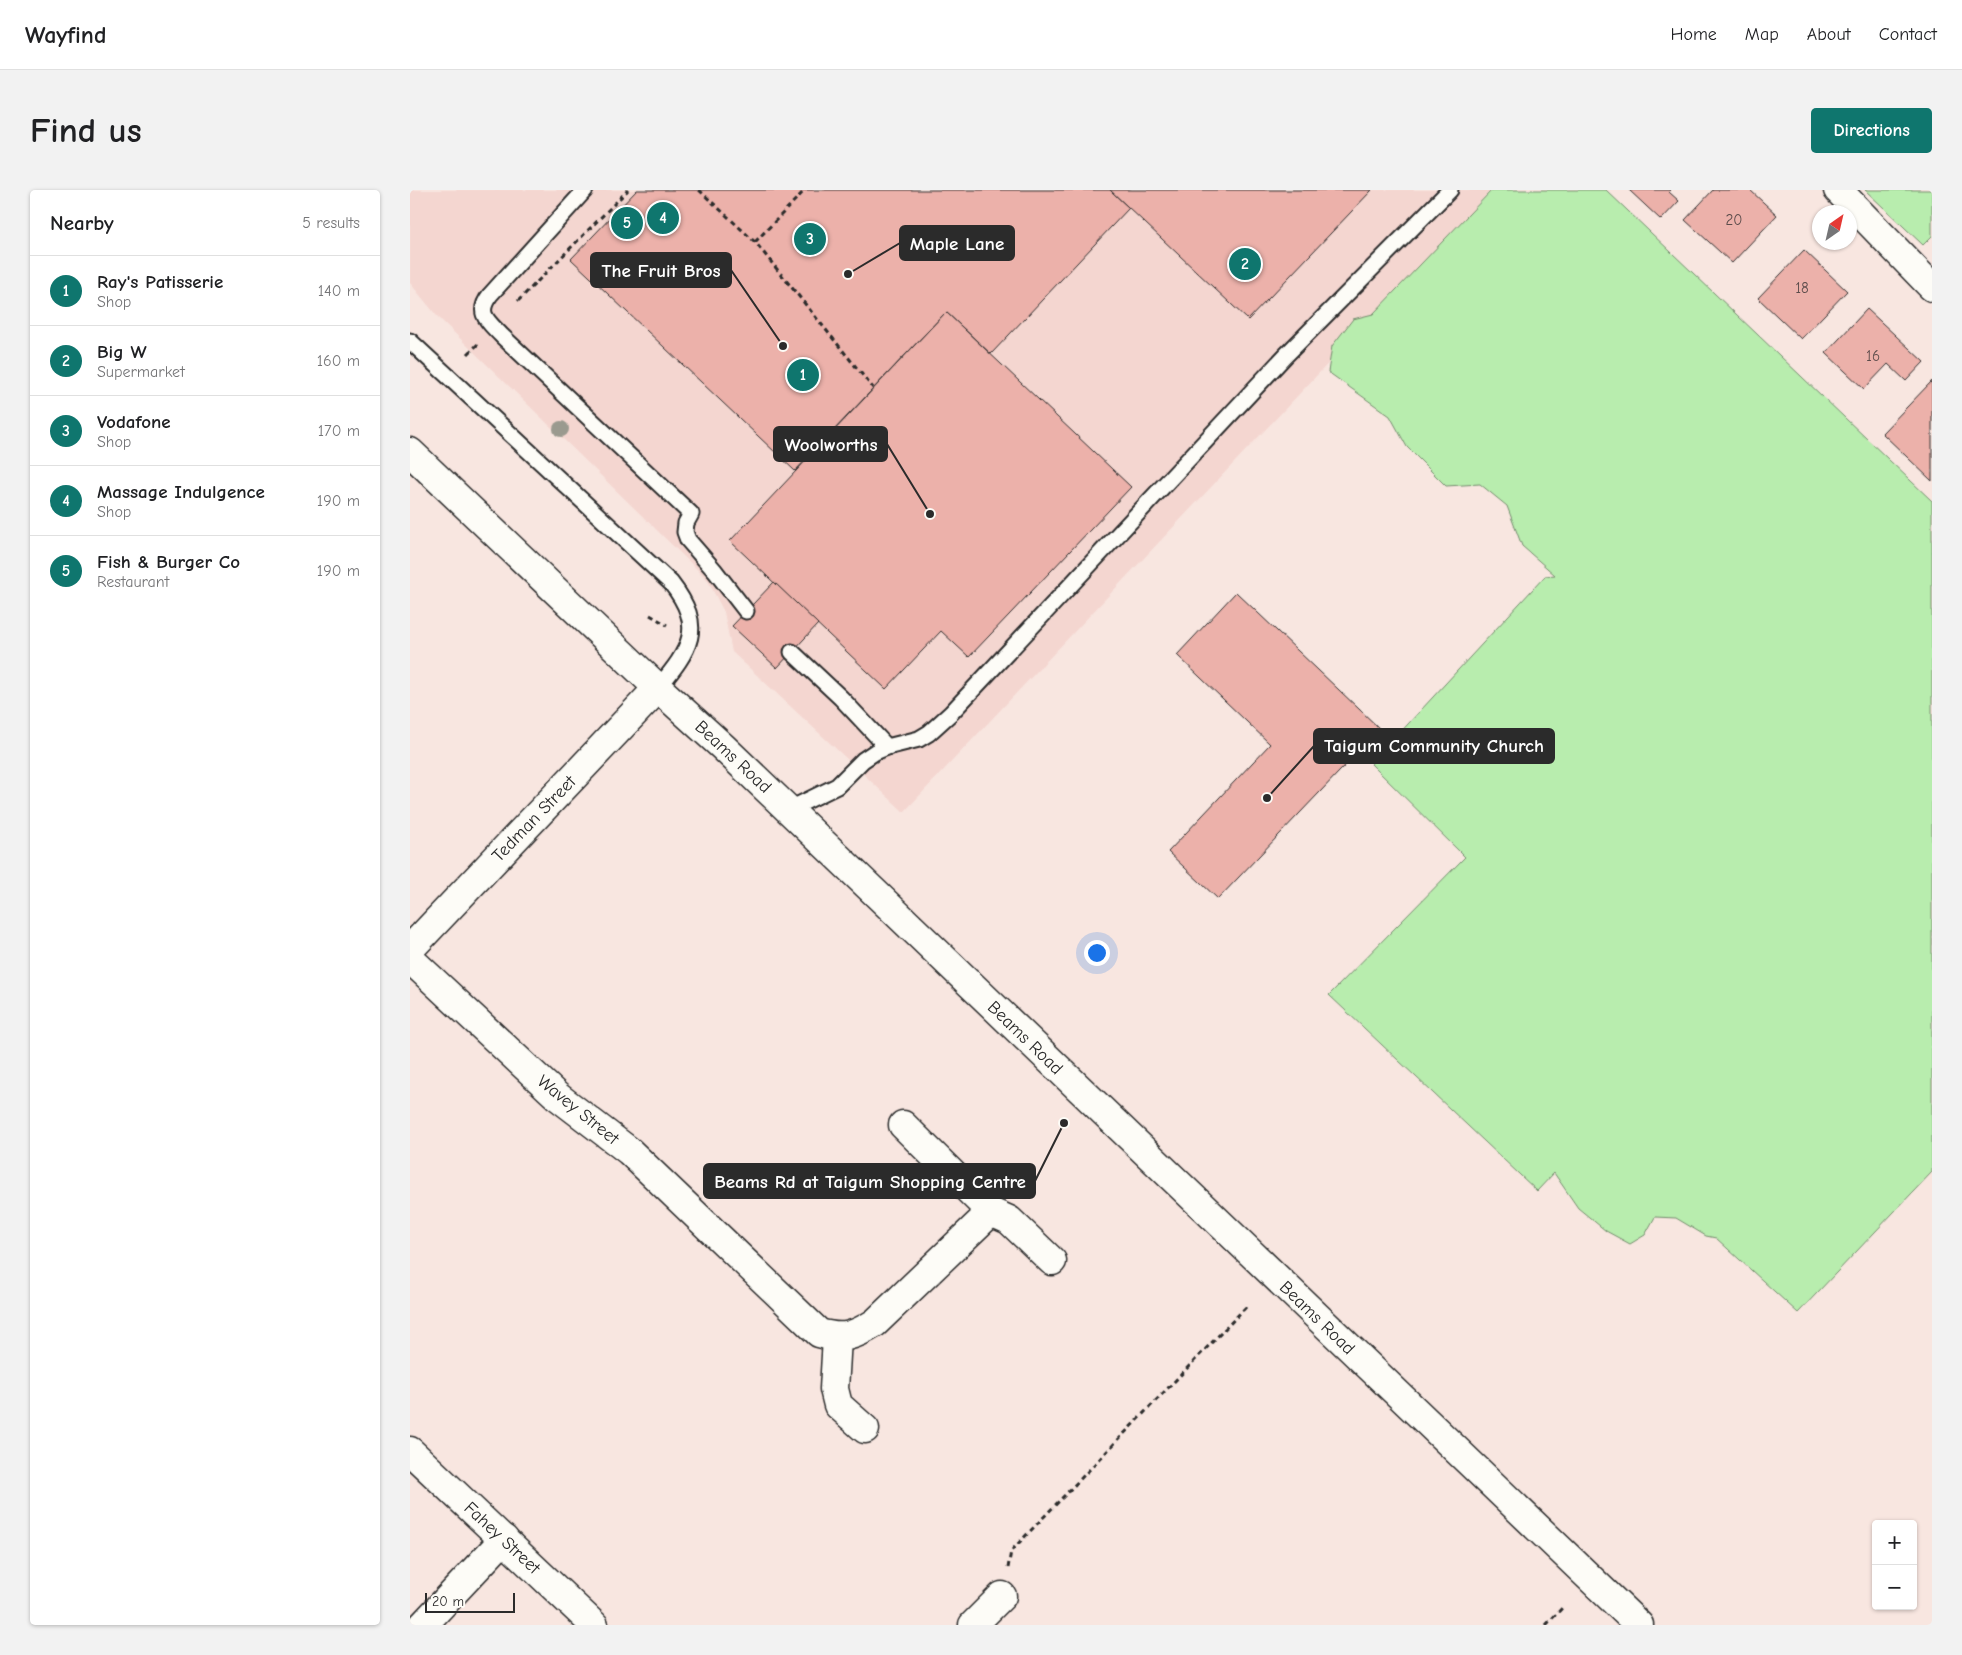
<!DOCTYPE html>
<html lang="en">
<head>
<meta charset="utf-8">
<style>
	body { margin:0; font-family:"Comic Neue",sans-serif; background:#f2f2f2; color:#202124 }
	.controls { position:absolute; right:15px; bottom:15px; display:grid; overflow:hidden; border-radius:5px; box-shadow:0 1px 4px #0004 }
	.controls button { width:45px; height:45px; display:grid; place-items:center; padding:0; border:0; border-bottom:1px solid #e0e0e0; background:#fff; color:#202124; font:25px sans-serif }
	.compass { position:absolute; left:1402px; top:15px; width:45px; height:45px; border-radius:50%; background:#fff; box-shadow:0 1px 4px #0004; rotate:34deg }
	.scale { position:absolute; left:15px; bottom:12px; width:90px; box-sizing:border-box; padding-left:5px; border:2px solid #2b2b2b; border-top:0; font-size:14px; line-height:18px; white-space:nowrap; color:#2b2b2b; -webkit-text-stroke:4px #fdfcf7; paint-order:stroke }
	.you { position:absolute; left:686px; top:762px; width:18px; height:18px; margin:-12px; border:4px solid #fff; border-radius:50%; background:#1a73e8; box-shadow:0 0 0 8px #1a73e833 }
	.badge { display:grid; place-items:center; width:32px; height:32px; border-radius:50%; background:#0f766e; color:#fff; font-size:16px; font-weight:700 }
	.pin { position:absolute; translate:-50% -50%; border:2px solid #fff; box-shadow:0 1px 5px #0006 }
	.list { margin:0; padding:0; list-style:none }
	h2 { display:flex; justify-content:space-between; align-items:center; height:65px; margin:0; padding:0 20px; font-size:21px }
	h2 small { font-size:16px; font-weight:400; color:#757577 }
	.list li { display:grid; grid-template-columns:32px 1fr auto; gap:15px; align-items:center; box-sizing:border-box; height:70px; padding:0 20px; border-top:1px solid #e0e0e0 }
	.list b { display:block; font-size:19px; white-space:nowrap }
	.list p { margin:0; font-size:16px; white-space:nowrap; color:#757577 }
	.list em { font-size:16px; font-style:normal; color:#757577 }
	.map { position:relative; flex:none; width:1522px; height:1435px; overflow:hidden; border-radius:5px }
	header { display:flex; align-items:center; gap:30px; box-sizing:border-box; height:70px; padding:0 25px; background:#fff; border-bottom:1px solid #e0e0e0 }
	header strong { font-size:24px }
	nav { display:flex; gap:28px; margin-inline-start:auto; font-size:18px }
	.intro { display:flex; align-items:center; justify-content:space-between; box-sizing:border-box; height:120px; padding:0 30px }
	h1 { margin:0; font-size:35px }
	.button { padding:12px 22px; border-radius:5px; background:#0f766e; color:#fff; font-size:18px; font-weight:700 }
	main { display:flex; gap:30px; padding:0 30px }
	aside { flex:1; background:#fff; border-radius:5px; box-shadow:0 1px 4px #0004 }
	.map>svg:first-child { display:block }
</style>
</head>
<body>
<header>
<strong>Wayfind</strong>
<nav><a>Home</a><a>Map</a><a>About</a><a>Contact</a></nav>
</header>
<div class="intro"><h1>Find us</h1><a class="button">Directions</a></div>
<main>
<aside>
<h2>Nearby<small>5 results</small></h2>
<ul class="list">
<li><span class="badge">1</span><div><b>Ray's Patisserie</b><p>Shop</p></div><em>140 m</em></li>
<li><span class="badge">2</span><div><b>Big W</b><p>Supermarket</p></div><em>160 m</em></li>
<li><span class="badge">3</span><div><b>Vodafone</b><p>Shop</p></div><em>170 m</em></li>
<li><span class="badge">4</span><div><b>Massage Indulgence</b><p>Shop</p></div><em>190 m</em></li>
<li><span class="badge">5</span><div><b>Fish &amp; Burger Co</b><p>Restaurant</p></div><em>190 m</em></li>
</ul>
</aside>
<div class="map">
<svg width="1522" height="1435" viewBox="0 0 1522 1435">
	<rect width="100%" height="100%" fill="#f8e6e0"/>
	<filter id="ink" filterUnits="userSpaceOnUse"><feTurbulence type="fractalNoise" baseFrequency=".02" numOctaves="2"/><feDisplacementMap in="SourceGraphic" scale="10" xChannelSelector="R" yChannelSelector="G"/><feConvolveMatrix kernelMatrix="1 2 1 2 8 2 1 2 1" color-interpolation-filters="sRGB"/></filter>
	<g filter="url(#ink)">
		<polygon fill="#f4d6d0" points="0,0 1082,0 494,622 322,462 314,422 297,389 27,126 0,93"/>
		<g fill="#b8edae" stroke="#728c6c">
			<polygon points="1082,0 1196,0 1522,311 1522,982 1388,1123 1306,1048 1296,1046 1266,1028 1245,1027 1235,1045 1220,1054 1196,1041 1168,1018 1144,983 1127,1001 919,805 1055,667 961,574 1135,386 1145,385 1112,356 1097,316 1070,294 1036,296 997,257 980,226 918,182 922,156 943,129 963,124"/>
			<polygon points="1455,0 1522,0 1522,46 1513,55"/>
		</g>
		<g fill="#ecb1aa" stroke="#2b2b2b">
			<polygon points="227,0 700,0 719,18 581,164 536,122 385,281 161,69"/>
			<polygon points="700,0 962,0 838,130"/>
			<polygon points="1219,0 1261,0 1259,2 1269,11 1251,30"/>
			<polygon points="1303,0 1340,0 1367,25 1322,73 1275,30"/>
			<polygon points="1394,60 1437,101 1391,149 1348,108"/>
			<polygon points="1457,119 1514,172 1496,191 1478,174 1454,199 1416,163"/>
			<polygon points="536,122 721,297 559,467 531,441 476,499 320,351"/>
			<polygon points="1522,191 1522,291 1472,243"/>
			<polygon points="364,392 408,434 367,478 322,436"/>
			<polygon points="826,402 970,539 808,709 758,662 860,554 767,465"/>
		</g>
		<g fill="none" stroke-linecap="round" stroke-linejoin="round">
			<g stroke="#2b2b2b" stroke-width="19">
				<g id="service">
					<path d="M175 0 80 105C65 124 79 132 92 146L281 324 276 333 275 342 278 350 305 381 336 421"/>
					<path d="M0 151 261 393C296 438 280 459 248 498"/>
					<polyline points="382,462 431,508 477,557"/>
					<polyline points="378,620 427,596 453,570 465,562 477,557 509,549 519,543 541,523 876,165 1040,0"/>
				</g>
			</g>
			<g stroke="#2b2b2b" stroke-width="31">
				<g id="minor">
					<polyline points="1428,0 1522,97"/>
					<polyline points="0,759 248,498"/>
					<path d="M0 769 147 906 219 961 409 1143C434 1150 444 1146 465 1133L581 1022"/>
					<polyline points="493,935 581,1022 599,1030 642,1071"/>
					<polyline points="427,1148 424,1199 428,1215 455,1239"/>
					<polyline points="0,1261 184,1435"/>
					<polyline points="13,1435 94,1349"/>
					<polyline points="563,1435 592,1406"/>
				</g>
			</g>
			<g stroke="#2b2b2b" stroke-width="31">
				<polyline id="secondary" points="0,262 248,498 313,557 1229,1435"/>
			</g>
			<g stroke="#2b2b2b" stroke-width="3" stroke-dasharray="5 4" stroke-linecap="butt">
				<polyline points="289,0 345,52 463,198"/>
				<polyline points="345,52 395,0"/>
				<polyline points="108,111 218,0"/>
				<polyline points="58,164 68,154"/>
				<polyline points="240,425 257,435"/>
				<polyline points="598,1378 601,1361 837,1116"/>
				<polyline points="1136,1435 1153,1417"/>
			</g>
			<use href="#service" stroke="#fdfcf7" stroke-width="15"/>
			<use href="#minor" stroke="#fdfcf7" stroke-width="28"/>
			<use href="#secondary" stroke="#fdfcf7" stroke-width="28"/>
		</g>
		<circle fill="#9a9a8f" cx="151" cy="239" r="8"/>
	</g>
	<g text-anchor="middle" dominant-baseline="central" stroke-width="5" stroke-linejoin="round" paint-order="stroke">
		<g font-size="15" fill="#5b4c4b">
			<text x="1324" y="30">20</text>
			<text x="1392" y="98">18</text>
			<text x="1463" y="166">16</text>
		</g>
		<g font-size="18" fill="#2b2b2b" stroke="#fdfcf7">
			<text transform="translate(323 567) rotate(43)">Beams Road</text>
			<text transform="translate(124 629) rotate(-46)">Tedman Street</text>
			<text transform="translate(615 848) rotate(44)">Beams Road</text>
			<text transform="translate(168 920) rotate(39)">Wavey Street</text>
			<text transform="translate(907 1128) rotate(44)">Beams Road</text>
			<text transform="translate(92 1348) rotate(43)">Fahey Street</text>
		</g>
	</g>
	<path fill="none" stroke="#2b2b2b" stroke-width="2" d="M438 84L490 53M373 156L321 80M520 324L477 254M857 608L904 556M654 933L625 991"/>
	<g fill="#2b2b2b" stroke="#fdfcf7" stroke-width="2">
		<circle cx="438" cy="84" r="5"/>
		<circle cx="373" cy="156" r="5"/>
		<circle cx="520" cy="324" r="5"/>
		<circle cx="857" cy="608" r="5"/>
		<circle cx="654" cy="933" r="5"/>
	</g>
	<g fill="#2b2b2b" stroke="#2b2b2b" stroke-width="2">
		<rect x="490" y="36" width="114" height="34" rx="5"/>
		<rect x="181" y="63" width="140" height="34" rx="5"/>
		<rect x="364" y="237" width="113" height="34" rx="5"/>
		<rect x="904" y="539" width="240" height="34" rx="5"/>
		<rect x="294" y="974" width="331" height="34" rx="5"/>
	</g>
	<g font-size="19" text-anchor="middle" font-weight="bold" fill="#fff">
		<text x="547" y="60">Maple Lane</text>
		<text x="251" y="87">The Fruit Bros</text>
		<text x="421" y="261">Woolworths</text>
		<text x="1024" y="562">Taigum Community Church</text>
		<text x="460" y="998">Beams Rd at Taigum Shopping Centre</text>
	</g>
</svg>
<div class="controls">
<button>+</button>
<button>−</button>
</div>
<svg class="compass" viewBox="-18 -18 36 36"><path d="M0-13l5 13h-10z" fill="#e53935"/><path d="M0 13l5-13h-10z" fill="#757577"/></svg>
<div class="scale">20 m</div>
<div class="you"></div>
<div class="pin badge" style="left:393px;top:185px">1</div>
<div class="pin badge" style="left:835px;top:74px">2</div>
<div class="pin badge" style="left:400px;top:49px">3</div>
<div class="pin badge" style="left:253px;top:28px">4</div>
<div class="pin badge" style="left:217px;top:33px">5</div>
</div>
</main>
</body>
</html>
